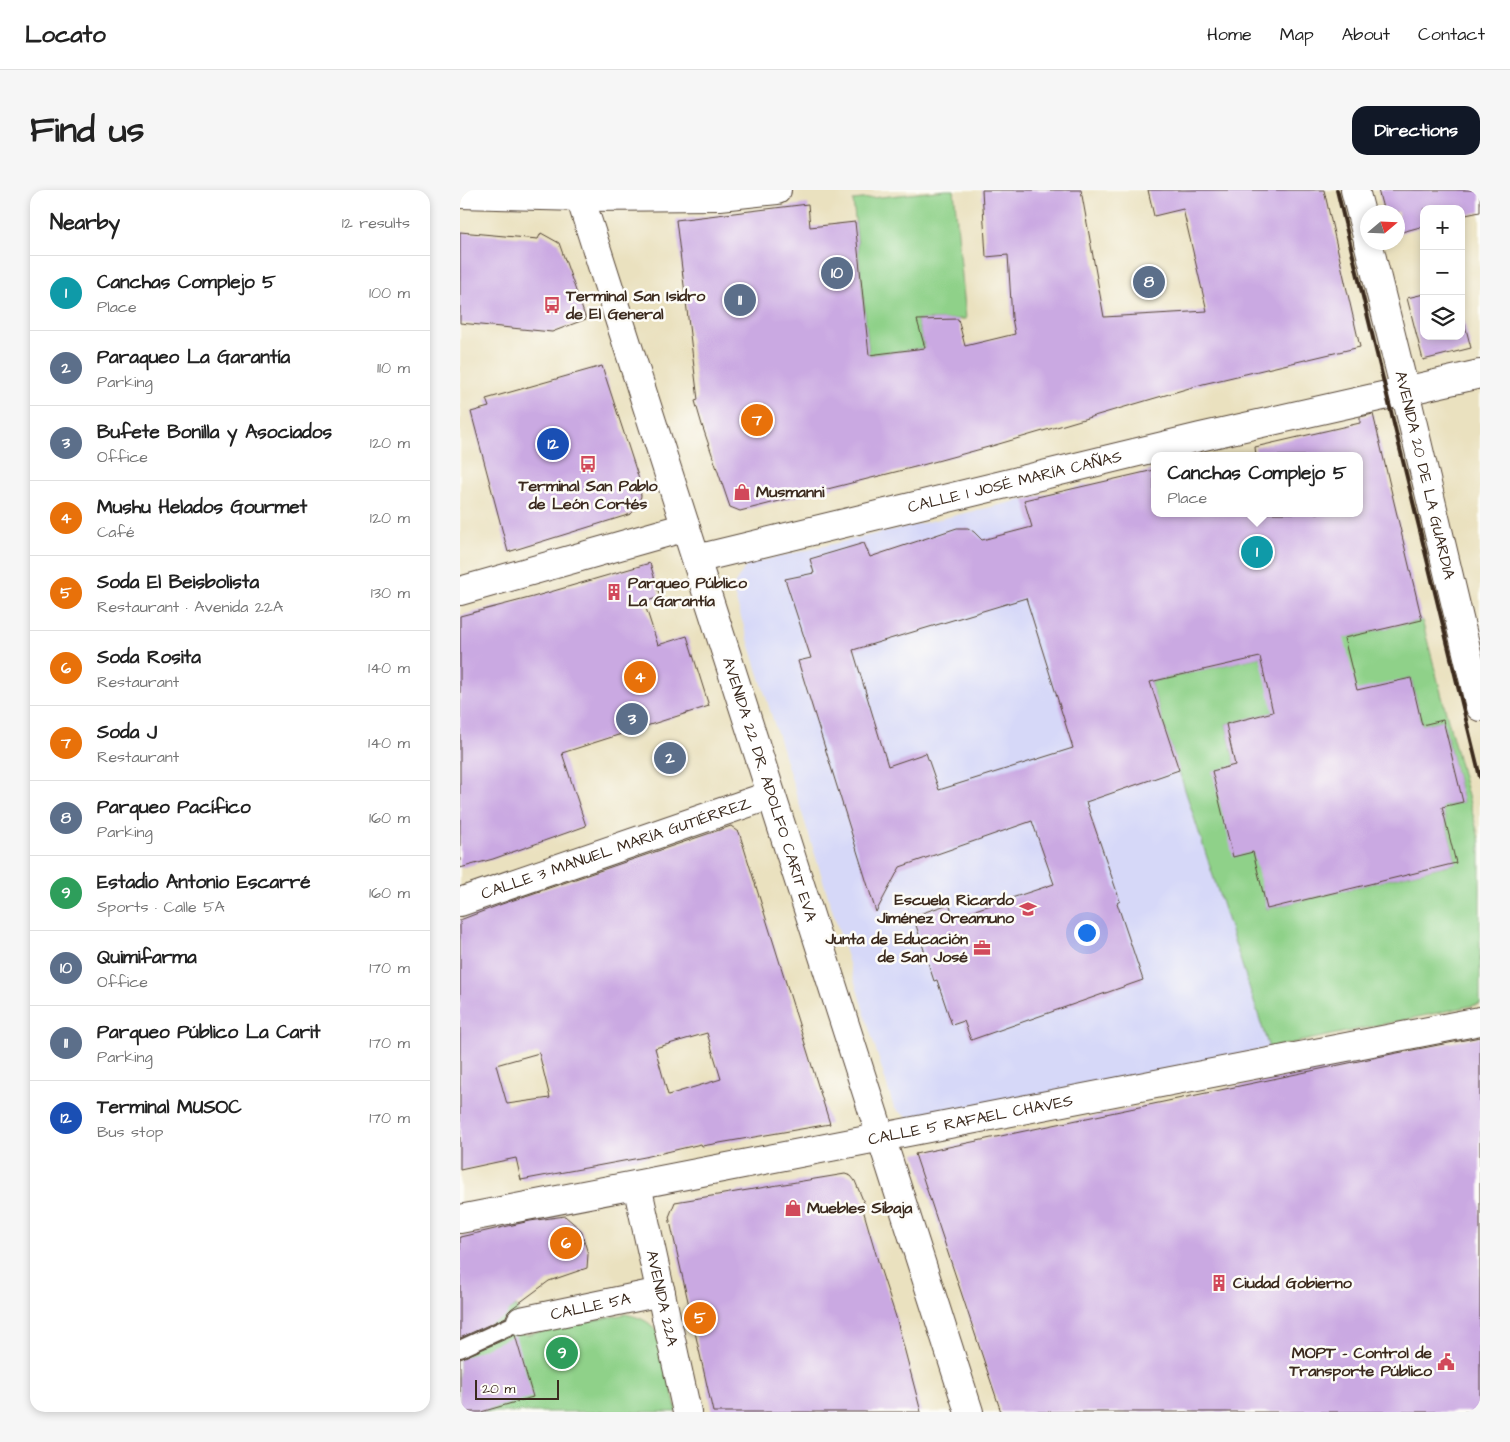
<!DOCTYPE html>
<html lang="en">
<head>
<meta charset="utf-8">
<style>
	body { margin:0; font-family:"Architects Daughter",sans-serif; background:#f6f6f6; color:#222 }
	.controls { position:absolute; right:15px; top:15px; display:grid; overflow:hidden; border-radius:10px; box-shadow:0 2px 8px #0003 }
	.controls button { width:45px; height:45px; display:grid; place-items:center; padding:0; border:0; border-bottom:1px solid #e0e0e0; background:#fff; color:#222; font:25px sans-serif }
	.compass { position:absolute; left:900px; top:15px; width:45px; height:45px; border-radius:50%; background:#fff; box-shadow:0 2px 8px #0003; rotate:71deg }
	.scale { position:absolute; left:15px; bottom:12px; width:84px; box-sizing:border-box; padding-left:5px; border:2px solid #3b2a1e; border-top:0; font-size:14px; line-height:18px; white-space:nowrap; color:#3b2a1e; -webkit-text-stroke:4px #fdfcf7; paint-order:stroke }
	.you { position:absolute; left:626px; top:742px; width:18px; height:18px; margin:-12px; border:4px solid #fff; border-radius:50%; background:#1a73e8; box-shadow:0 0 0 8px #1a73e833 }
	.badge { display:grid; place-items:center; width:32px; height:32px; border-radius:50%; background:#111827; color:#fff; font-size:16px; font-weight:700 }
	.pin { position:absolute; translate:-50% -50%; border:2px solid #fff; box-shadow:0 1px 5px #0006 }
	.popup { position:absolute; left:691px; top:262px; width:212px; height:65px; box-sizing:border-box; display:grid; place-content:center; border-radius:10px; background:#fff; filter:drop-shadow(0 1px 4px #0005); font-size:16px; white-space:nowrap; color:#767676 }
	.popup b { font-size:19px; color:#222 }
	.popup::after { content:''; position:absolute; left:50%; top:100%; margin-left:-10px; border:10px solid transparent; border-top-color:#fff }
	.list { margin:0; padding:0; list-style:none }
	h2 { display:flex; justify-content:space-between; align-items:center; height:65px; margin:0; padding:0 20px; font-size:21px }
	h2 small { font-size:16px; font-weight:400; color:#767676 }
	.list li { display:grid; grid-template-columns:32px 1fr auto; gap:15px; align-items:center; box-sizing:border-box; height:75px; padding:0 20px; border-top:1px solid #e0e0e0 }
	.list b { display:block; font-size:19px; white-space:nowrap }
	.list p { margin:0; font-size:16px; white-space:nowrap; color:#767676 }
	.list em { font-size:16px; font-style:normal; color:#767676 }
	.icon { flex:none; width:28px; height:28px; fill:none; stroke:currentColor; stroke-width:2; stroke-linecap:round; stroke-linejoin:round }
	.map { position:relative; flex:none; width:1020px; height:1222px; overflow:hidden; border-radius:15px }
	header { display:flex; align-items:center; gap:30px; box-sizing:border-box; height:70px; padding:0 25px; background:#fff; border-bottom:1px solid #e0e0e0 }
	header strong { font-size:24px }
	nav { display:flex; gap:28px; margin-inline-start:auto; font-size:18px }
	.intro { display:flex; align-items:center; justify-content:space-between; box-sizing:border-box; height:120px; padding:0 30px }
	h1 { margin:0; font-size:35px }
	.button { padding:12px 22px; border-radius:15px; background:#111827; color:#fff; font-size:18px; font-weight:700 }
	main { display:flex; gap:30px; padding:0 30px }
	aside { flex:1; background:#fff; border-radius:15px; box-shadow:0 2px 8px #0003 }
	.map>svg:first-child { display:block }
</style>
</head>
<body>
<header>
<strong>Locato</strong>
<nav><a>Home</a><a>Map</a><a>About</a><a>Contact</a></nav>
</header>
<div class="intro"><h1>Find us</h1><a class="button">Directions</a></div>
<main>
<aside>
<h2>Nearby<small>12 results</small></h2>
<ul class="list">
<li><span class="badge" style="background:#0f9aa8">1</span><div><b>Canchas Complejo 5</b><p>Place</p></div><em>100 m</em></li>
<li><span class="badge" style="background:#5c6f8a">2</span><div><b>Paraqueo La Garantía</b><p>Parking</p></div><em>110 m</em></li>
<li><span class="badge" style="background:#5c6f8a">3</span><div><b>Bufete Bonilla y Asociados</b><p>Office</p></div><em>120 m</em></li>
<li><span class="badge" style="background:#e8710a">4</span><div><b>Mushu Helados Gourmet</b><p>Café</p></div><em>120 m</em></li>
<li><span class="badge" style="background:#e8710a">5</span><div><b>Soda El Beisbolista</b><p>Restaurant · Avenida 22A</p></div><em>130 m</em></li>
<li><span class="badge" style="background:#e8710a">6</span><div><b>Soda Rosita</b><p>Restaurant</p></div><em>140 m</em></li>
<li><span class="badge" style="background:#e8710a">7</span><div><b>Soda J</b><p>Restaurant</p></div><em>140 m</em></li>
<li><span class="badge" style="background:#5c6f8a">8</span><div><b>Parqueo Pacífico</b><p>Parking</p></div><em>160 m</em></li>
<li><span class="badge" style="background:#2e9e5b">9</span><div><b>Estadio Antonio Escarré</b><p>Sports · Calle 5A</p></div><em>160 m</em></li>
<li><span class="badge" style="background:#5c6f8a">10</span><div><b>Quimifarma</b><p>Office</p></div><em>170 m</em></li>
<li><span class="badge" style="background:#5c6f8a">11</span><div><b>Parqueo Público La Carit</b><p>Parking</p></div><em>170 m</em></li>
<li><span class="badge" style="background:#1a4fb4">12</span><div><b>Terminal MUSOC</b><p>Bus stop</p></div><em>170 m</em></li>
</ul>
</aside>
<div class="map">
<svg width="1020" height="1222" viewBox="0 0 1020 1222">
	<rect width="100%" height="100%" fill="#fdfcf7"/>
	<filter id="ink" filterUnits="userSpaceOnUse"><feTurbulence type="fractalNoise" baseFrequency=".02" numOctaves="2"/><feDisplacementMap in="SourceGraphic" scale="10" xChannelSelector="R" yChannelSelector="G"/><feConvolveMatrix kernelMatrix="1 2 1 2 8 2 1 2 1" color-interpolation-filters="sRGB"/></filter>
	<filter id="wash" filterUnits="userSpaceOnUse"><feTurbulence type="fractalNoise" baseFrequency=".0096" numOctaves="4" result="noise"/><feDisplacementMap in="SourceGraphic" scale="20" xChannelSelector="R" yChannelSelector="G"/><feGaussianBlur stdDeviation="1.12" result="paint"/><feColorMatrix in="noise" values="0 0 0 0 0 0 0 0 0 0 0 0 0 0 0 0 0 1.4 0 .05"/><feComposite in="paint" operator="in"/></filter>
	<g filter="url(#wash)">
		<rect width="100%" height="100%" fill="#eae1bf"/>
		<polygon fill="#d6d8f8" points="626,295 809,858 452,931 434,918 272,398 287,374"/>
		<g fill="#8fd189" stroke="#657e54" fill-rule="evenodd">
			<polygon points="486,0 494,0 506,129 457,130 465,158 409,165 393,10"/>
			<path d="M962 430 1020 652V814L809 858 690 492ZM951 488 962 535 983 530 1003 612 982 617 996 673 807 719 766 534Z"/>
			<path d="M56 1116 64 1145 165 1124C179 1127 188 1130 198 1142L217 1222H0V1149Z"/>
		</g>
		<g id="blocks">
			<g fill="#caa9e2" fill-rule="evenodd">
				<polygon points="522,0 621,0 644,127 747,121 723,19 694,26 688,0 864,0 900,157 743,194 532,256 455,277 280,321 270,317 242,235 235,211 238,210 216,30 348,14 350,37 395,32 409,165 465,158 457,130 498,129 505,156 555,144 552,128 548,65 526,67"/>
				<polygon points="918,0 1020,0 1020,22 1001,26 1001,19 964,19 964,36 938,43 938,22 924,22"/>
				<polygon points="0,42 78,49 81,43 99,53 126,129 92,142 0,133"/>
				<polygon points="964,104 964,146 1001,146 1001,120 1011,158 963,170 947,108"/>
				<polygon points="142,176 178,286 181,306 178,316 171,324 48,362 11,222 29,217 26,209"/>
				<path d="M913 224 962 430 884 448 897 500 951 488 962 535 983 530 1003 612 982 617 996 673 807 719 793 662 773 667 752 581 775 575 766 534 813 522 800 467 690 492 719 580 626 612 660 711 657 713 683 790 511 850 504 831 492 835 477 790 474 791 453 726 489 714 494 727 594 694 572 631 440 677 416 722 338 471 351 468 325 389 354 383 350 369 404 353 410 367 497 338H508L514 342 522 350 572 337 564 310 694 280V323H900V266H796L795 257 900 233V227ZM566 408 613 558 479 600 466 563 428 576 393 460Z"/>
				<polygon points="190,373 200,407 184,412 198,455 227,446 249,516 102,563 126,636 33,669 0,678 0,426 73,407"/>
				<path d="M271 636 279 642 370 934 242 956 241 954 185 967 61 990 56 968 0 980V730L42 714ZM247 843 261 889 208 905 195 858ZM79 863 90 908 47 914 36 875Z"/>
				<polygon points="1020,847 1020,1222 541,1222 455,964 932,864"/>
				<polygon points="385,984 391,986 395,991 405,1015 402,1016 420,1078 436,1127 461,1222 253,1222 209,1027 215,1012"/>
				<polygon points="105,1026 121,1040 128,1064 127,1078 89,1091 51,1119 48,1122 46,1127 0,1148 0,1047 70,1031"/>
				<polygon points="55,1145 73,1207 21,1222 0,1222 0,1169"/>
			</g>
		</g>
	</g>
	<g filter="url(#ink)">
		<use href="#blocks" fill-opacity="0" stroke="#554536" stroke-width="1"/>
		<g fill="none" stroke-linecap="round" stroke-linejoin="round">
			<g stroke="#554536" stroke-width="19">
				<polyline id="lane" points="0,1159 61,1131"/>
			</g>
			<g stroke="#554536" stroke-width="30">
				<g id="street">
					<path id="s1" d="M120 7 509 1222"/>
					<path id="s2" d="M236 369 740 247 945 201"/>
					<polyline points="0,401 226,337"/>
					<path id="s3" d="M0 712 311 605"/>
					<path id="s4" d="M177 995 227 1222"/>
					<path id="s5" d="M0 1029 1020 831"/>
					<path id="s6" d="M61 1131 201 1102"/>
				</g>
			</g>
			<g stroke="#554536" stroke-width="30">
				<g id="secondary">
					<polyline points="895,0 908,50"/>
					<polyline points="0,4 120,7 260,6 317,0"/>
					<path id="s7" d="M908 52 945 201 1020 517"/>
					<polyline points="945,201 1020,184"/>
				</g>
			</g>
			<use href="#lane" stroke="#fff" stroke-width="16"/>
			<use href="#street" stroke="#fff" stroke-width="28"/>
			<use href="#secondary" stroke="#fff" stroke-width="28"/>
			<polyline stroke="#3b2a1e" stroke-width="4" points="877,0 1020,587"/>
		</g>
	</g>
	<defs>
		<g id="bus-bare" transform="scale(1.35)"><path d="M-5-6H5V4H4V6H2V4H-2V6H-4V4H-5ZM-3.5-4V0h7V-4ZM-3.5 1.2v1.5H-2V1.2ZM2 1.2v1.5H3.5V1.2Z" fill="#d1495b" stroke="#fdfcf7" stroke-width="2.5" paint-order="stroke"/></g>
		<g id="shop-bare" transform="scale(1.35)"><path d="M-5-2.5h2.3a2.7 3.5 0 0 1 5.4 0H5L5.5 6h-11ZM-1.5-2.5h3a1.5 2.3 0 0 0-3 0Z" fill="#d1495b" stroke="#fdfcf7" stroke-width="2.5" paint-order="stroke"/></g>
		<g id="building-bare" transform="scale(1.35)"><path d="M-4-6H4V6H1V3H-1V6H-4ZM-2.5-4.3h1.7v1.8h-1.7ZM.8-4.3h1.7v1.8H.8ZM-2.5-1h1.7V.8h-1.7ZM.8-1h1.7V.8H.8Z" fill="#d1495b" stroke="#fdfcf7" stroke-width="2.5" paint-order="stroke"/></g>
		<g id="school-bare" transform="scale(1.35)"><path d="M0-5L7-2L0 1L-7-2ZM-4 1L0 2.5L4 1V4Q0 6-4 4Z" fill="#d1495b" stroke="#fdfcf7" stroke-width="2.5" paint-order="stroke"/></g>
		<g id="office-bare" transform="scale(1.35)"><path d="M-6-3h4V-5.5h4V-3h4V5H-6ZM-1-4.5V-3h2v-1.5ZM-6 0V1H6V0Z" fill="#d1495b" stroke="#fdfcf7" stroke-width="2.5" paint-order="stroke"/></g>
		<g id="civic-bare" transform="scale(1.35)"><path d="M-.6-6.5H3V-4.5H.6V-3L4-1V1h2V6H-6V1h2V-1L-.6-3ZM-1.2 2.5V6h2.4V2.5Z" fill="#d1495b" stroke="#fdfcf7" stroke-width="2.5" paint-order="stroke"/></g>
	</defs>
	<g fill-rule="evenodd">
		<use href="#bus-bare" x="92" y="115"/>
		<use href="#bus-bare" x="128" y="274"/>
		<use href="#shop-bare" x="282" y="302"/>
		<use href="#building-bare" x="154" y="402"/>
		<use href="#school-bare" x="568" y="719"/>
		<use href="#office-bare" x="522" y="758"/>
		<use href="#shop-bare" x="333" y="1018"/>
		<use href="#building-bare" x="759" y="1093"/>
		<use href="#civic-bare" x="986" y="1172"/>
	</g>
	<g text-anchor="middle" dominant-baseline="central" stroke-width="5" stroke-linejoin="round" paint-order="stroke">
		<g font-size="16" font-weight="bold" fill="#3b2a1e" stroke="#fdfcf7" text-anchor="start">
			<text x="106" y="106">Terminal San Isidro<tspan x="106" dy="18">de El General</tspan></text>
			<text x="128" y="296" text-anchor="middle">Terminal San Pablo<tspan x="128" dy="18">de León Cortés</tspan></text>
			<text x="296" y="302">Musmanni</text>
			<text x="168" y="393">Parqueo Público<tspan x="168" dy="18">La Garantía</tspan></text>
			<text x="554" y="710" text-anchor="end">Escuela Ricardo<tspan x="554" dy="18">Jiménez Oreamuno</tspan></text>
			<text x="508" y="749" text-anchor="end">Junta de Educación<tspan x="508" dy="18">de San José</tspan></text>
			<text x="347" y="1018">Muebles Sibaja</text>
			<text x="773" y="1093">Ciudad Gobierno</text>
			<text x="972" y="1163" text-anchor="end">MOPT - Control de<tspan x="972" dy="18">Transporte Público</tspan></text>
		</g>
		<g font-size="16" fill="#3b2a1e" stroke="#fdfcf7">
			<text stroke="none"><textPath href="#s7" startOffset="240">AVENIDA 20 DE LA GUARDIA</textPath></text>
			<text stroke="none"><textPath href="#s2" startOffset="328">CALLE 1 JOSÉ MARÍA CAÑAS</textPath></text>
			<text stroke="none"><textPath href="#s1" startOffset="622">AVENIDA 22 DR. ADOLFO CARIT EVA</textPath></text>
			<text stroke="none"><textPath href="#s3" startOffset="165">CALLE 3 MANUEL MARÍA GUTIÉRREZ</textPath></text>
			<text stroke="none"><textPath href="#s5" startOffset="520">CALLE 5 RAFAEL CHAVES</textPath></text>
			<text stroke="none"><textPath href="#s4" startOffset="116">AVENIDA 22A</textPath></text>
			<text stroke="none"><textPath href="#s6" startOffset="71">CALLE 5A</textPath></text>
		</g>
	</g>
</svg>
<div class="controls">
<button>+</button>
<button>−</button>
<button><svg class="icon" aria-label="layers" viewBox="0 0 24 24"><path d="M12 4l9 5-9 5-9-5zM3 14l9 5 9-5"/></svg></button>
</div>
<svg class="compass" viewBox="-18 -18 36 36"><path d="M0-13l5 13h-10z" fill="#e53935"/><path d="M0 13l5-13h-10z" fill="#767676"/></svg>
<div class="scale">20 m</div>
<div class="you"></div>
<div class="pin badge" style="left:797px;top:362px;background:#0f9aa8">1</div>
<div class="popup"><b>Canchas Complejo 5</b>Place</div>
<div class="pin badge" style="left:210px;top:568px;background:#5c6f8a">2</div>
<div class="pin badge" style="left:172px;top:529px;background:#5c6f8a">3</div>
<div class="pin badge" style="left:180px;top:487px;background:#e8710a">4</div>
<div class="pin badge" style="left:240px;top:1128px;background:#e8710a">5</div>
<div class="pin badge" style="left:106px;top:1053px;background:#e8710a">6</div>
<div class="pin badge" style="left:297px;top:230px;background:#e8710a">7</div>
<div class="pin badge" style="left:689px;top:92px;background:#5c6f8a">8</div>
<div class="pin badge" style="left:102px;top:1163px;background:#2e9e5b">9</div>
<div class="pin badge" style="left:377px;top:83px;background:#5c6f8a">10</div>
<div class="pin badge" style="left:280px;top:110px;background:#5c6f8a">11</div>
<div class="pin badge" style="left:93px;top:254px;background:#1a4fb4">12</div>
</div>
</main>
</body>
</html>
